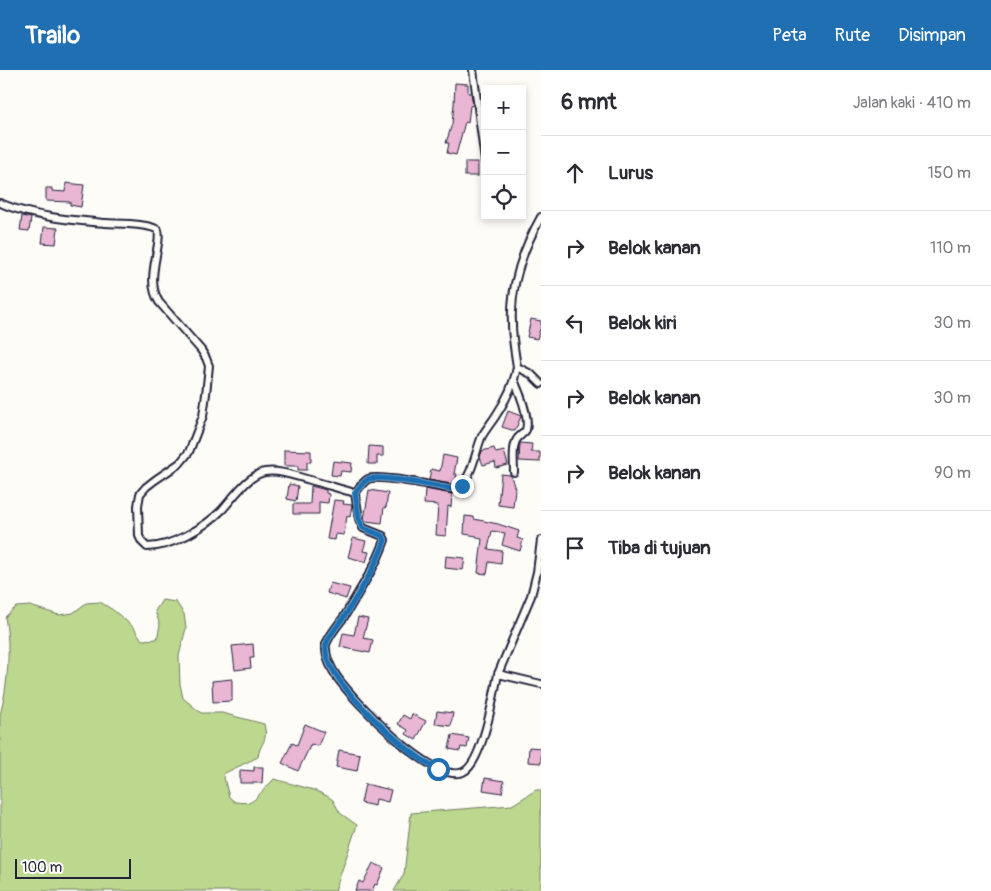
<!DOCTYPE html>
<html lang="id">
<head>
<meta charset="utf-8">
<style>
	body { margin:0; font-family:Pangolin,sans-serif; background:#f2f2f3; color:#2b2b33 }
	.controls { position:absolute; right:15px; top:15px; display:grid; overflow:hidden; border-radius:0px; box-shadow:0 2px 8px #0003 }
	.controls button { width:45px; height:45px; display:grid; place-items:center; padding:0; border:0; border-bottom:1px solid #e1e1e2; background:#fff; color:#2b2b33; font:25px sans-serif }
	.scale { position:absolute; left:15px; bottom:12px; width:116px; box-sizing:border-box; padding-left:5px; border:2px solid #22223b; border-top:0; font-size:14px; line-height:18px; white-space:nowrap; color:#22223b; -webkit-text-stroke:4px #fdfcf7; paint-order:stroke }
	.stop { position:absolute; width:15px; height:15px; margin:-11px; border:4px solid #1f6fb2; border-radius:50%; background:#fff }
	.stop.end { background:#1f6fb2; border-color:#fff; box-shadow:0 1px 5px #0008 }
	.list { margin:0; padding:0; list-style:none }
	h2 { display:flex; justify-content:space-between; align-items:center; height:65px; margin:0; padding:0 20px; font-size:21px }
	h2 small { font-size:16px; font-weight:400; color:#7c7c81 }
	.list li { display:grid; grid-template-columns:32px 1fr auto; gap:15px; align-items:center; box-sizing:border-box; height:75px; padding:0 20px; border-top:1px solid #e1e1e2 }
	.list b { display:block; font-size:19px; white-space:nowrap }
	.list em { font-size:16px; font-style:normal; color:#7c7c81 }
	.icon { flex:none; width:28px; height:28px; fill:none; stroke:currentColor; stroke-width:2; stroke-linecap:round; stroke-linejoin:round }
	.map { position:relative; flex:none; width:541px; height:821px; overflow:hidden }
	header { display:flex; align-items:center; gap:30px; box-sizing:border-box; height:70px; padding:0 25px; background:#1f6fb2; color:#fff }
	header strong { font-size:24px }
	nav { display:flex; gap:28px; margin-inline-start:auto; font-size:18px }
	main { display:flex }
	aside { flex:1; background:#fff }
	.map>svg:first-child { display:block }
</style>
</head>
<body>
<header>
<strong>Trailo</strong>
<nav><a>Peta</a><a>Rute</a><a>Disimpan</a></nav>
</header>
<main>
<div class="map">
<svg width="541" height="821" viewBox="0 0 541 821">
	<rect width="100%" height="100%" fill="#fdfcf7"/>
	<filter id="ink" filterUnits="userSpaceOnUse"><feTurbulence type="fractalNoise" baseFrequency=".02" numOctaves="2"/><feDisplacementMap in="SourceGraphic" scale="10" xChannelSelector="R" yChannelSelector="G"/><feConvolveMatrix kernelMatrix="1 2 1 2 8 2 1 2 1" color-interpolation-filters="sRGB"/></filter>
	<g filter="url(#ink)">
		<g fill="#bcd78e" stroke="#6f7c64">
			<path d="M162 530 176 532 184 544 186 558 179 586 180 614 183 628 201 643H222L264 654C269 672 260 672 258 687L223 704 229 727 235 732 249 733 254 730 274 709 314 720 327 726 333 730 340 743 357 755 335 821H0V645C8 615 11 578 5 547L16 537 30 536 59 545 73 543 86 533 100 532 113 540 124 549 134 558 142 570 157 569 160 555 155 541Z"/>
			<polygon points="536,720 541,720 541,821 394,821 404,804 411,743 512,735"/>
		</g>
		<g fill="#e9b6d4" stroke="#22223b">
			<polygon points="455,13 468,14 468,23 471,23 473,35 470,36 468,53 465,52 456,85 447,83 449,73 446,73 452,54 454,34"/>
			<rect x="465" y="92" width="13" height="14"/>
			<polygon points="66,113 84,115 81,137 70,135 70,132 46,131 46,118 52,118 52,121 65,122"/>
			<polygon points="22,146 31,148 29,161 20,160"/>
			<polygon points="44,157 58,158 56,174 42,173"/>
			<polygon points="531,249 541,251 541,259 540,259 537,269 527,267"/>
			<polygon points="508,341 521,346 515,361 502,357"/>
			<polygon points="520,373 532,374 531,382 540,382 540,392 519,391"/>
			<polygon points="369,376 383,377 383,386 377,386 377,394 368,394"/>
			<polygon points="494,378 496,383 504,381 508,395 496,398 495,392 483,395 480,387 482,381"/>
			<polygon points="284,380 311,381 311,392 307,392 307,400 298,400 298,396 284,396"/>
			<polygon points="443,385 457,388 454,404 457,404 455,413 452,414 429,410 431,399 440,401"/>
			<polygon points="333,391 352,393 351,402 341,401 340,406 331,405"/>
			<polygon points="501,404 510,405 511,406 515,419 513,437 498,435"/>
			<polygon points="289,414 298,416 296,431 287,429"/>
			<polygon points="311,416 326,420 326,423 329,424 328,433 319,432 319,444 293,444 293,434 310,434"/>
			<polygon points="425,419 452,424 451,437 448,436 446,466 436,465 438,435 424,434"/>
			<polygon points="369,420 388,423 386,438 384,437 382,453 365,451 364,449"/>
			<polygon points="334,430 344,431 343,434 352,435 350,447 347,446 344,465 336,464 335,470 327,469"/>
			<polygon points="465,446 474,447 474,449 498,454 519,461 517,468 523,470 520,481 502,475 505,463 492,461 488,479 502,481 501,494 489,492 487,504 478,503 482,469 477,468 477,466 464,464"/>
			<polygon points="353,468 366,471 363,481 369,482 366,492 348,487"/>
			<polygon points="446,486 465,488 463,500 445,498"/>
			<polygon points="330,513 350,518 346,529 327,523"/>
			<polygon points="358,547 368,549 363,568 373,570 370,583 340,577 343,563 354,565"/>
			<polygon points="253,574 254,588 250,588 251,598 235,600 232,576"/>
			<polygon points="232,609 232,631 213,632 212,611"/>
			<polygon points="437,641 453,643 451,656 435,654"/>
			<polygon points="412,644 426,651 416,670 406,664 408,660 398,654 403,645 410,649"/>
			<polygon points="305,654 324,662 318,676 311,674 298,701 282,693 292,673 297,675"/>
			<polygon points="452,665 469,668 467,678 461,677 460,681 449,679"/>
			<polygon points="529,677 541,678 541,693 528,692"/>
			<polygon points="339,680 360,684 357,701 336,697"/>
			<polygon points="254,697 263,697 262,713 240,713 240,700 254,701"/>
			<polygon points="485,708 504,711 502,723 483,720"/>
			<polygon points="365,714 391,720 388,732 376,729 375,736 361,733"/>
			<polygon points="373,793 384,798 377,815 375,814 372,821 355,821 359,811 363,813"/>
		</g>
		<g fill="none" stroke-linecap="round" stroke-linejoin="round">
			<g stroke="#22223b" stroke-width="10">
				<g id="minor">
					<polyline points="473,0 485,91"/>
					<path d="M0 133C33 147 70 150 105 153 118 154 148 153 158 160 160 167 158 173 157 180 154 198 149 216 159 232L201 280 206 288 209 296 206 324 203 346 189 382 180 393 155 410 146 417 140 424 138 436 139 466 142 472 147 477C172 477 205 457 222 440 233 428 249 404 265 402 280 400 295 406 310 410 325 414 340 419 355 423 359 418 363 412 368 409 380 404 438 417 453 419 472 415 475 381 482 366 486 359 491 353 495 347 505 332 514 314 517 297"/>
					<path d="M541 147C523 179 510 217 512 254 512 268 515 283 517 297L531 304 541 314"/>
					<path d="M514 402C514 393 512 379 516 371 518 366 524 364 526 360 530 348 519 321 514 310"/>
					<path d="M355 423 359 449 363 458 383 466 385 470C381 481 377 491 371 501 362 517 353 532 344 547 338 555 331 563 327 572 326 574 325 577 326 579 326 588 332 600 337 607 353 630 434 715 463 702 482 694 494 625 498 604"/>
					<polyline points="541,470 537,502 531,526 498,604 541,614"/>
				</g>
			</g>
			<use href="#minor" stroke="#fdfcf7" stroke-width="6"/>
		</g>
	</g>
	<g fill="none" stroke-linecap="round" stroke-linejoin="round" filter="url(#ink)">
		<path stroke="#1f6fb2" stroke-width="6" d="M438 699C432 696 427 693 421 689 399 674 315 602 327 572 331 563 338 555 344 547 359 523 376 497 385 470L383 466 363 458 359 449 355 423C359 418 363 412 368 409 380 404 438 417 453 419L458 418 462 416"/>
	</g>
</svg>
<div class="controls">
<button>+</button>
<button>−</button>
<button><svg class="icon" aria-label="locate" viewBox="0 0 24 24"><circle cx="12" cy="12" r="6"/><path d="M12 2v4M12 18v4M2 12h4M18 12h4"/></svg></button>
</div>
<div class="scale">100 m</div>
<div class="stop" style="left:438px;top:699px"></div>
<div class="stop end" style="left:462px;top:416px"></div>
</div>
<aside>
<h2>6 mnt<small>Jalan kaki · 410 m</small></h2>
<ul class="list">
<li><svg class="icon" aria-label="ahead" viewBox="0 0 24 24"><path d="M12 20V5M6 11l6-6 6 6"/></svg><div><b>Lurus</b></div><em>150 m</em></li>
<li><svg class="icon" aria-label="right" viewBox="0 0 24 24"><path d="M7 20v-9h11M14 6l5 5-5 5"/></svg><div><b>Belok kanan</b></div><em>110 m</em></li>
<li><svg class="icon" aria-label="left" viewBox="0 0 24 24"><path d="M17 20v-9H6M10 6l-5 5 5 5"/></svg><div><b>Belok kiri</b></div><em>30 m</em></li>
<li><svg class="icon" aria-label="right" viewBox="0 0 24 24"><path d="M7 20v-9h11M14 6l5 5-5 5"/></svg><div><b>Belok kanan</b></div><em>30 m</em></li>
<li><svg class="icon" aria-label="right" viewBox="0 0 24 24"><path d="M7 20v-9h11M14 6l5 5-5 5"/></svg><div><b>Belok kanan</b></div><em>90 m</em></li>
<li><svg class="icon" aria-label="arrive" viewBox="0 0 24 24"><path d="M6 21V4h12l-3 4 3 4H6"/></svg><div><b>Tiba di tujuan</b></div></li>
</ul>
</aside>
</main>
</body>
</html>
